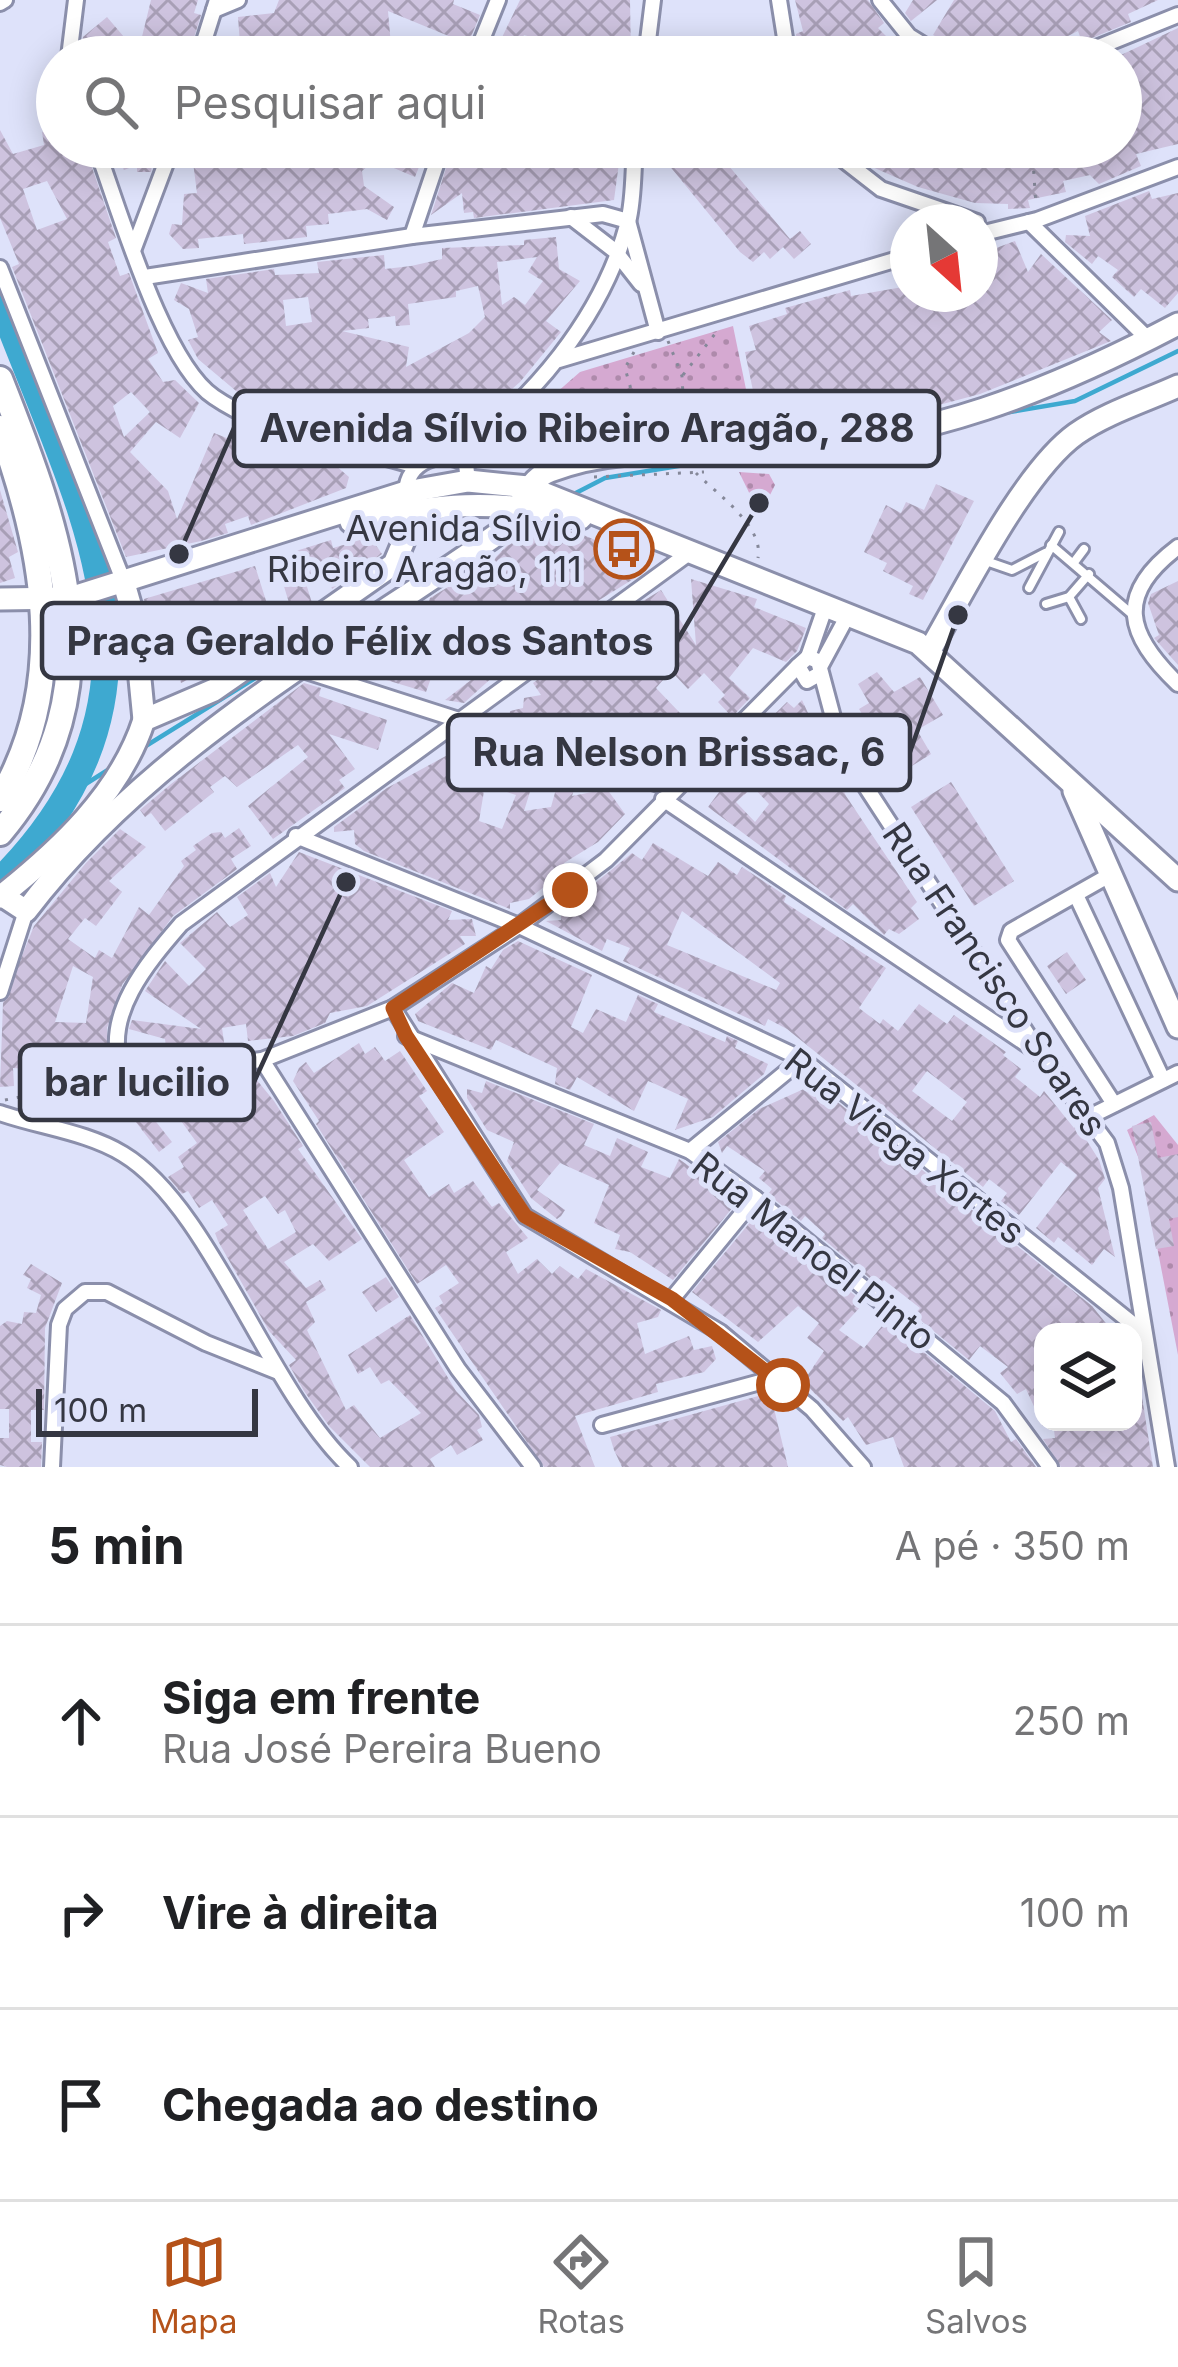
<!DOCTYPE html>
<html lang="pt">
<head>
<meta charset="utf-8">
<style>
	body { margin:0; font-family:Inter,sans-serif; background:#f6f6f6; color:#202124 }
	.controls { position:absolute; right:36px; bottom:36px; display:grid; overflow:hidden; border-radius:24px; box-shadow:0 6px 30px #0003 }
	.controls button { width:108px; height:108px; display:grid; place-items:center; padding:0; border:0; border-bottom:3px solid #e0e0e0; background:#fff; color:#202124; font:60px sans-serif }
	.compass { position:absolute; left:890px; top:204px; width:108px; height:108px; border-radius:50%; background:#fff; box-shadow:0 6px 30px #0003; rotate:153deg }
	.scale { position:absolute; left:36px; bottom:30px; width:222px; box-sizing:border-box; padding-left:12px; border:6px solid #353742; border-top:0; font-size:33px; line-height:42px; white-space:nowrap; color:#353742; -webkit-text-stroke:9px #dee2fa; paint-order:stroke }
	.stop { position:absolute; width:36px; height:36px; margin:-27px; border:9px solid #b55219; border-radius:50%; background:#fff }
	.stop.end { background:#b55219; border-color:#fff; box-shadow:0 3px 12px #0008 }
	.list { margin:0; padding:0; list-style:none }
	h2 { display:flex; justify-content:space-between; align-items:center; height:156px; margin:0; padding:0 48px; font-size:51px }
	h2 small { font-size:39px; font-weight:400; color:#757577 }
	.list li { display:grid; grid-template-columns:78px 1fr auto; gap:36px; align-items:center; box-sizing:border-box; height:192px; padding:0 48px; border-top:3px solid #e0e0e0 }
	.list b { display:block; font-size:45px; white-space:nowrap }
	.list p { margin:0; font-size:39px; white-space:nowrap; color:#757577 }
	.list em { font-size:39px; font-style:normal; color:#757577 }
	.icon { flex:none; width:66px; height:66px; fill:none; stroke:currentColor; stroke-width:2; stroke-linecap:round; stroke-linejoin:round }
	.map { position:relative; flex:none; width:1178px; height:1467px; overflow:hidden }
	.search { position:absolute; background:#fff; box-shadow:0 6px 30px #0003; left:36px; right:36px; top:36px; height:132px; display:flex; align-items:center; gap:30px; box-sizing:border-box; padding:0 42px; border-radius:66px; color:#757577; font-size:45px }
	.sheet { height:732px; background:#fff }
	nav { display:flex; justify-content:space-around; align-items:center; box-sizing:border-box; height:168px; border-top:3px solid #e0e0e0; background:#fff; font-size:33px; color:#757577 }
	nav a { display:grid; justify-items:center; gap:6px }
	nav .on { color:#b55219 }
	.map>svg:first-child { display:block }
</style>
</head>
<body>
<div class="map">
<svg width="1178" height="1467" viewBox="0 0 1178 1467">
	<defs>
		<pattern id="park-dots" width="8" height="8" patternUnits="userSpaceOnUse" patternTransform="scale(3)"><rect width="8" height="8" fill="#d5a9d1"/><path d="M2 2h.1M6 6h.1" fill="none" stroke="#ae8aab" stroke-width="1.8" stroke-linecap="round"/></pattern>
		<pattern id="building-cross-hatch" width="8" height="8" patternUnits="userSpaceOnUse" patternTransform="scale(3)"><rect width="8" height="8" fill="#cec3df"/><path d="M0 0l8 8M0 8l8-8" fill="none" stroke="#a89fb6"/></pattern>
	</defs>
	<rect width="100%" height="100%" fill="#dee2fa"/>
	<g fill="url(#park-dots)">
		<polygon points="733,326 756,438 678,423 496,466 483,464 491,450 580,372"/>
		<polygon points="739,472 769,474 775,485 760,515"/>
		<polygon points="1154,1115 1178,1145 1178,1355 1141,1164 1127,1130"/>
	</g>
	<g fill="none" stroke-linecap="round" stroke-linejoin="round">
		<g stroke="#3ea9d0" stroke-width="4.5">
			<polyline points="1004,413 1075,401 1178,351"/>
			<polyline points="570,496 605,478 703,462"/>
			<polyline points="141,749 407,584"/>
			<polyline points="73,792 111,768"/>
		</g>
		<path stroke="#3ea9d0" stroke-width="27" d="M0 300C80 513 192 688 0 881"/>
	</g>
	<g fill="url(#building-cross-hatch)" fill-rule="evenodd">
		<polygon points="151,0 198,0 194,13 201,15 188,57 137,57"/>
		<polygon points="279,0 454,0 453,4 480,15 468,44 388,11 392,57 241,57 238,17 274,13"/>
		<polygon points="520,0 630,0 631,57 563,47 560,57 541,57 545,41 524,35 514,57 494,54"/>
		<polygon points="795,0 868,0 884,23 878,28 892,42 884,49 893,57 799,57 796,34 803,31"/>
		<polygon points="913,0 937,0 911,21 905,13"/>
		<polygon points="954,0 1158,0 1128,14 1131,22 1082,42 1078,31 1054,43 1058,51 1049,55 1003,57 962,50 933,35"/>
		<polygon points="107,17 130,44 109,57 81,57 83,37"/>
		<polygon points="1178,28 1178,144 1136,154 1141,166 1099,184 1090,175 1063,181 1066,192 1028,200 1030,208 1008,209 1008,204 975,203 918,187 870,166 845,147 1121,147 1121,55"/>
		<path d="M57 127V147H85L116 238 108 242 120 276 129 273 158 353 148 359 163 382 175 380 199 403 180 438 156 422 130 452 168 491 177 519 214 433 237 442 252 438 255 454 290 452 287 443 337 457 335 465 349 477 346 488 251 525 248 516 225 524 228 533 201 541 126 557 12 267 19 264 0 218V130L13 154 44 145 42 132ZM47 181 67 219 37 230 23 189ZM131 392 150 412 124 437 113 406Z"/>
		<polygon points="115,147 154,147 151,172 137,172 137,165 124,170"/>
		<polygon points="191,147 287,148 288,154 301,157 328,153 327,147 422,147 415,158 421,162 415,177 375,160 362,171 364,186 394,207 387,220 367,209 328,214 329,224 306,226 307,237 244,244 243,234 198,239 199,248 183,249 169,234 172,224 182,225 184,194 197,193"/>
		<polygon points="453,147 587,147 589,159 619,163 614,200 474,218 473,212 464,213 462,193 431,215"/>
		<polygon points="689,147 713,147 790,239 800,231 811,244 794,259 783,247 770,259 764,252 753,262 740,252 668,164"/>
		<polygon points="1149,191 1152,199 1178,193 1178,293 1165,308 1141,289 1134,297 1112,277 1118,270 1098,256 1092,264 1065,242 1066,235 1090,236 1085,216"/>
		<path d="M556 237 559 269 580 281 546 321 561 332 520 382 486 412 435 440 371 435 242 396 198 359 188 340 198 337 189 309 174 300 181 283 208 293 206 279 274 269 275 275 319 273 317 262 384 255 385 269 411 266 442 259V248L524 245V240ZM537 257 528 272 543 281 525 305 514 297 502 305 497 262ZM478 286 485 317 469 333 406 367 409 347 342 331 369 328 368 319 395 316 396 326 410 325 408 304 456 297V291ZM308 297 312 322 286 326 283 300Z"/>
		<polygon points="1015,241 1028,272 1041,254 1112,320 1099,332 1111,341 980,394 883,420 777,434 772,412 758,415 745,352 756,350 749,326 787,314 785,308 850,290 851,296 903,287 908,294 980,294 980,254"/>
		<polygon points="936,484 974,501 923,600 909,594 913,586 883,571 887,563 864,552 886,505 901,513 906,502 924,510"/>
		<polygon points="0,490 18,552 9,557 15,578 0,583"/>
		<polygon points="528,524 579,533 638,559 641,566 635,578 575,615 579,620 549,641 542,631 501,655 507,664 464,703 445,700 471,680 444,642 426,692 353,670 348,652 354,649 406,664 414,643 438,633 424,614 430,598 494,559"/>
		<polygon points="370,537 382,554 332,589 327,570 304,577 312,603 293,616 279,570 300,563 296,551 331,540 333,548"/>
		<polygon points="255,566 275,629 230,655 217,621 191,633 199,660 207,658 210,669 181,683 179,676 173,678 167,662 154,663 144,599"/>
		<polygon points="691,579 757,599 754,607 806,628 797,651 786,662 753,648 729,678 750,698 732,717 718,702 725,695 704,673 688,689 671,671 656,688 703,737 689,750 694,755 686,763 660,768 638,756 639,751 583,734 581,742 563,741 509,721 510,711 523,708 524,698 541,695 533,683 555,667 558,672 575,660 593,681 618,667 598,637 616,624 623,635 642,622 632,608 661,590 696,645"/>
		<polygon points="1178,581 1178,665 1154,638 1159,635 1148,603 1151,594"/>
		<polygon points="877,672 894,692 920,677 943,715 917,730 931,754 899,774 859,709 869,703 858,684"/>
		<polygon points="304,683 321,688 319,696 387,720 378,750 329,734 355,769 339,780 345,788 273,839 248,806 308,757 298,745 237,787 225,776 210,787 214,792 165,831 151,813 145,817 140,810 171,784"/>
		<path d="M802 700 846 796 917 902 911 908 919 919 899 934 889 929 884 935 853 904 847 910 708 807 722 788 721 777 733 766 727 761 787 702 794 708ZM753 787 769 804 755 822 736 802Z"/>
		<path d="M466 745 513 756 515 750 580 771 572 796 607 789 625 814 598 842 564 863 567 868 529 899 510 903V909L364 851 355 844 354 830 334 832V827L387 788ZM533 782 556 789 551 807 524 811ZM485 785 516 795 502 829 479 821Z"/>
		<polygon points="951,782 1014,881 974,906 911,807"/>
		<path d="M239 828 251 846 231 859 237 869 173 916 122 985 107 1028 109 1065H100L91 1076 64 1081 63 1072 46 1075 45 1070 13 1068 14 1086 0 1087 3 1003 34 926 86 863 120 829 146 847 109 881 122 892 96 926 85 918 68 939 95 958 99 950 112 958 139 907 149 915 184 866 181 861 196 850 193 846 212 833 221 832 225 838ZM73 966 93 977 86 1023 55 1022Z"/>
		<path d="M653 843 708 876 718 862 737 875 742 867 786 896 784 902 886 968 859 1008 880 1024 883 1019 898 1031 919 1004 947 1024 954 1015 1006 1052 1003 1055 1021 1069 1015 1077 1040 1097 1044 1091 1074 1128 1077 1125 1099 1160 1105 1179 1098 1188 1115 1257 1104 1249 1092 1265 1058 1237 1054 1243 1036 1228 1077 1175 1061 1162 1019 1215 1001 1201 1007 1193 989 1179 983 1187 787 1029 768 1019 765 1026 623 961 630 948 607 939 602 951 546 921 561 920V911L632 853 642 860ZM682 911 780 983 776 990 667 945ZM927 1071 967 1102 952 1121 912 1091Z"/>
		<polygon points="299,852 452,911 448,920 472,919 476,936 460,936 465,944 367,1006 330,1013 325,1023 293,1036 248,1041 246,1024 222,1028 225,1049 191,1054 190,1045 166,1048 165,1039 129,1029 132,1020 201,1029 145,991 165,961 189,986 206,969 180,943 217,912 230,927 248,915 237,897 270,873 276,887"/>
		<polygon points="518,941 592,975 571,1027 583,1033 596,1009 626,1022 638,995 658,1004 654,1012 725,1042 727,1036 738,1041 735,1048 768,1064 764,1074 713,1117 675,1130 688,1099 653,1083 648,1081 634,1111 577,1077 570,1090 555,1084 557,1068 496,1040 491,1050 418,1021 415,1014 452,983 474,993 486,966 491,969 503,950"/>
		<polygon points="1067,952 1086,980 1066,994 1047,966"/>
		<polygon points="359,1043 365,1054 375,1047 385,1061 400,1051 427,1091 419,1096 444,1132 404,1160 429,1197 449,1184 454,1193 473,1181 492,1207 499,1203 528,1238 506,1252 518,1274 537,1259 552,1274 560,1266 578,1279 586,1269 661,1310 658,1317 637,1323 645,1354 689,1336 694,1350 712,1346 716,1359 704,1372 656,1384 658,1392 575,1416 595,1467 544,1467 435,1308 443,1303 439,1296 459,1283 446,1265 417,1284 316,1124 319,1121 293,1081 299,1068 306,1062 314,1073"/>
		<path d="M233 1077 256 1079 274 1101 303 1146 298 1149 362 1239 329 1261 313 1244 284 1262 306 1288 320 1280 326 1290 306 1302 315 1322 307 1330 346 1410 354 1405 380 1438 421 1413 389 1380 381 1384 370 1367 358 1374 348 1355 410 1315 456 1391 479 1415 482 1427 477 1430 483 1440 457 1455 451 1445 430 1459 435 1467H370L329 1426 304 1391 289 1365 296 1360 269 1331 218 1241 215 1233 228 1225 212 1200 199 1208 188 1191 182 1194 168 1177 184 1167 178 1157 197 1143 155 1085 200 1079 219 1101 239 1088ZM265 1196 278 1214 285 1210 296 1232 268 1249 243 1210Z"/>
		<polygon points="486,1081 594,1124 584,1145 610,1156 617,1138 648,1152 641,1167 670,1178 679,1159 738,1201 673,1280 630,1252 615,1249 620,1235 594,1223 609,1185 560,1163 537,1190 565,1210 561,1216 557,1219 531,1198 507,1161 514,1142 487,1130 467,1098 467,1089 482,1093"/>
		<polygon points="815,1084 1092,1306 1113,1332 1043,1332 1043,1426 1026,1389 1017,1394 1000,1373 1008,1367 980,1346 969,1360 914,1315 920,1308 884,1280 879,1286 822,1238 825,1234 805,1216 801,1221 768,1194 772,1189 759,1178 765,1171 727,1146 722,1153 718,1142 759,1109"/>
		<polygon points="134,1094 172,1142 159,1152 122,1104"/>
		<polygon points="1151,1122 1158,1158 1178,1154 1178,1217 1169,1219 1174,1246 1156,1249 1132,1126"/>
		<polygon points="757,1214 864,1303 839,1330 864,1348 886,1321 995,1411 1011,1442 1016,1439 1036,1467 904,1467 893,1437 866,1445 848,1417 843,1421 803,1382 824,1351 807,1338 819,1323 798,1306 758,1342 692,1292"/>
		<polygon points="31,1264 62,1283 45,1328 44,1410 31,1410 31,1442 42,1442 41,1467 7,1467 0,1465 0,1438 9,1438 9,1409 0,1409 0,1326 7,1321 22,1324 24,1312 36,1313 41,1295 27,1288 31,1279 23,1275"/>
		<polygon points="386,1277 399,1297 376,1312 362,1292"/>
		<polygon points="1133,1378 1139,1378 1153,1467 1061,1467 1043,1439 1055,1438 1053,1422 1133,1422"/>
		<polygon points="762,1395 771,1396 788,1467 622,1467 614,1450 610,1437"/>
	</g>
	<g fill="none" stroke-linecap="round" stroke-linejoin="round">
		<g stroke="#8b8fab" stroke-width="14">
			<g id="lane">
				<polyline points="1051,545 1133,615"/>
				<polyline points="986,561 1012,570 1045,553"/>
				<polyline points="1075,561 1084,549"/>
				<polyline points="1029,588 1059,532"/>
				<polyline points="1069,597 1081,619"/>
				<polyline points="1046,604 1069,597 1089,574"/>
			</g>
		</g>
		<g stroke="#8b8fab" stroke-width="20">
			<g id="street">
				<polyline points="779,0 788,57"/>
				<polyline points="880,0 909,36 943,57"/>
				<polyline points="0,3 5,0"/>
				<polyline points="214,10 238,0"/>
				<polyline points="69,57 76,0"/>
				<polyline points="199,57 217,0"/>
				<polyline points="475,57 498,0"/>
				<polyline points="646,57 653,0"/>
				<polyline points="1074,57 1178,15"/>
				<path d="M96 147C119 208 163 363 214 397 271 436 351 447 416 466"/>
				<polyline points="827,147 881,189 977,222"/>
				<polyline points="571,217 615,251 641,284"/>
				<polyline points="1029,222 1148,339"/>
				<polyline points="980,234 1037,220 1178,167"/>
				<polyline points="412,236 442,147"/>
				<polyline points="134,248 172,147"/>
				<polyline points="0,268 123,580"/>
				<polyline points="145,277 412,236 603,214 628,221 658,332"/>
				<polyline points="559,360 908,256"/>
				<path d="M451 457C531 404 603 317 628 222 634 199 633 171 635 147"/>
				<path d="M406 492C407 461 442 448 466 464L468 481"/>
				<path d="M1178 547C1114 595 1127 635 1178 684"/>
				<path d="M689 553 181 924C149 961 101 1016 122 1069L132 1074 262 1060 393 1008 519 926 606 860 798 666"/>
				<polyline points="808,657 826,605"/>
				<polyline points="821,665 849,613"/>
				<polyline points="303,670 674,789"/>
				<polyline points="821,673 807,681 798,666 808,657 818,661 834,721 864,784 1039,1052 1107,1143 1121,1188 1167,1467"/>
				<polyline points="663,799 1035,1050"/>
				<polyline points="296,836 519,926 802,1059 1144,1333"/>
				<polyline points="1108,876 1011,931 1008,940 1114,1104"/>
				<polyline points="1076,895 1163,1080"/>
				<polyline points="0,992 26,911"/>
				<polyline points="393,1008 525,1216 720,1332 812,1409 863,1467"/>
				<polyline points="406,1036 690,1151 755,1198 1003,1403 1050,1467"/>
				<polyline points="262,1060 458,1369 533,1467"/>
				<path d="M0 1113C40 1127 87 1132 123 1154 211 1207 267 1389 350 1467"/>
				<polyline points="1091,1116 1178,1073"/>
				<polyline points="690,1151 802,1059"/>
				<polyline points="672,1299 755,1198"/>
				<polyline points="602,1425 775,1378"/>
				<polyline points="52,1467 59,1325 65,1309 85,1292 107,1292 206,1343 276,1371"/>
			</g>
		</g>
		<g stroke="#8b8fab" stroke-width="27">
			<g id="secondary">
				<path d="M351 522C436 504 495 498 581 518"/>
				<polyline points="123,580 134,618 144,720"/>
				<polyline points="0,599 70,598 406,492 468,481 528,487 918,643 1178,880"/>
				<path d="M930 650C964 592 1023 472 1076 434 1106 413 1145 401 1178 386"/>
				<polyline points="1074,791 1178,1027"/>
				<path d="M3 896 26 911C149 749 335 648 499 533 522 515 522 482 550 471 625 442 700 457 778 450 929 438 1045 394 1178 324"/>
				<path d="M0 897C59 850 120 794 144 720L214 690 394 564 408 531 406 492"/>
			</g>
		</g>
		<g stroke="#8b8fab" stroke-width="30">
			<g id="primary">
				<path d="M0 379C60 531 121 690 0 833"/>
				<path d="M0 428C44 548 70 683 0 799"/>
			</g>
		</g>
		<g stroke="#858899" stroke-width="3" stroke-dasharray="3 9" stroke-linecap="butt">
			<polyline points="1032,147 1036,205"/>
			<polyline points="668,341 682,376 685,435"/>
			<polyline points="634,352 625,368 632,393 663,414 680,412"/>
			<polyline points="683,375 718,330"/>
			<polyline points="611,437 649,425 663,414"/>
			<path d="M696 473C717 494 764 526 758 558"/>
			<polyline points="594,477 704,472"/>
			<polyline points="5,1100 113,1078"/>
		</g>
		<use href="#lane" stroke="#fff" stroke-width="8"/>
		<use href="#street" stroke="#fff" stroke-width="14"/>
		<use href="#secondary" stroke="#fff" stroke-width="21"/>
		<use href="#primary" stroke="#fff" stroke-width="24"/>
	</g>
	<g fill="none" stroke-linecap="round" stroke-linejoin="round">
		<polyline stroke="#b55219" stroke-width="15" points="570,890 393,1008 406,1036 525,1216 672,1299 783,1385"/>
	</g>
	<defs>
		<g id="bus-ring" transform="scale(3)"><circle r="9.5" fill="#dee2fa" stroke="#b55219" stroke-width="1.5"/><path d="M-5-6H5V4H4V6H2V4H-2V6H-4V4H-5ZM-3.5-4V0h7V-4ZM-3.5 1.2v1.5H-2V1.2ZM2 1.2v1.5H3.5V1.2Z" fill="#b55219"/></g>
	</defs>
	<g fill-rule="evenodd">
		<use href="#bus-ring" x="624" y="549"/>
	</g>
	<g text-anchor="middle" dominant-baseline="central" stroke-width="10" stroke-linejoin="round" paint-order="stroke">
		<g font-size="36" fill="#353742" stroke="#dee2fa" text-anchor="end">
			<text x="582" y="528">Avenida Sílvio<tspan x="582" dy="41">Ribeiro Aragão, 111</tspan></text>
		</g>
		<g font-size="36" fill="#353742" stroke="#dee2fa">
			<text transform="translate(995 979) rotate(56)">Rua Francisco Soares</text>
			<text transform="translate(905 1146) rotate(38)">Rua Viega Xortes</text>
			<text transform="translate(814 1251) rotate(38)">Rua Manoel Pinto</text>
		</g>
	</g>
	<path fill="none" stroke="#353742" stroke-width="4.5" d="M179 554L234 428M759 503L677 641M958 615L910 752M346 882L254 1082"/>
	<g fill="#353742" stroke="#dee2fa" stroke-width="4.5">
		<circle cx="179" cy="554" r="12"/>
		<circle cx="759" cy="503" r="12"/>
		<circle cx="958" cy="615" r="12"/>
		<circle cx="346" cy="882" r="12"/>
	</g>
	<g fill="#dee2fa" stroke="#353742" stroke-width="4.5">
		<rect x="234" y="391" width="705" height="75" rx="12"/>
		<rect x="42" y="603" width="635" height="75" rx="12"/>
		<rect x="448" y="715" width="462" height="75" rx="12"/>
		<rect x="20" y="1045" width="234" height="75" rx="12"/>
	</g>
	<g font-size="39" text-anchor="middle" font-weight="bold" fill="#353742">
		<text x="587" y="442">Avenida Sílvio Ribeiro Aragão, 288</text>
		<text x="360" y="655">Praça Geraldo Félix dos Santos</text>
		<text x="679" y="766">Rua Nelson Brissac, 6</text>
		<text x="137" y="1096">bar lucilio</text>
	</g>
</svg>
<div class="controls">
<button><svg class="icon" aria-label="layers" viewBox="0 0 24 24"><path d="M12 4l9 5-9 5-9-5zM3 14l9 5 9-5"/></svg></button>
</div>
<svg class="compass" viewBox="-18 -18 36 36"><path d="M0-13l5 13h-10z" fill="#e53935"/><path d="M0 13l5-13h-10z" fill="#757577"/></svg>
<div class="scale">100 m</div>
<div class="stop" style="left:783px;top:1385px"></div>
<div class="stop end" style="left:570px;top:890px"></div>
<div class="search"><svg class="icon" aria-label="search" viewBox="0 0 24 24"><circle cx="10" cy="10" r="6"/><path d="M15 15l6 6"/></svg>Pesquisar aqui</div>
</div>
<section class="sheet">
<h2>5 min<small>A pé · 350 m</small></h2>
<ul class="list">
<li><svg class="icon" aria-label="ahead" viewBox="0 0 24 24"><path d="M12 20V5M6 11l6-6 6 6"/></svg><div><b>Siga em frente</b><p>Rua José Pereira Bueno</p></div><em>250 m</em></li>
<li><svg class="icon" aria-label="right" viewBox="0 0 24 24"><path d="M7 20v-9h11M14 6l5 5-5 5"/></svg><div><b>Vire à direita</b></div><em>100 m</em></li>
<li><svg class="icon" aria-label="arrive" viewBox="0 0 24 24"><path d="M6 21V4h12l-3 4 3 4H6"/></svg><div><b>Chegada ao destino</b></div></li>
</ul>
</section>
<nav>
<a class="on"><svg class="icon" aria-label="map" viewBox="0 0 24 24"><path d="M3 6l6-2 6 2 6-2v14l-6 2-6-2-6 2zM9 4v14M15 6v14"/></svg>Mapa</a>
<a><svg class="icon" aria-label="directions" viewBox="0 0 24 24"><path d="M12 3l9 9-9 9-9-9zM9 14v-3h6M13 9l2 2-2 2"/></svg>Rotas</a>
<a><svg class="icon" aria-label="saved" viewBox="0 0 24 24"><path d="M7 4h10v16l-5-4-5 4z"/></svg>Salvos</a>
</nav>
</body>
</html>
